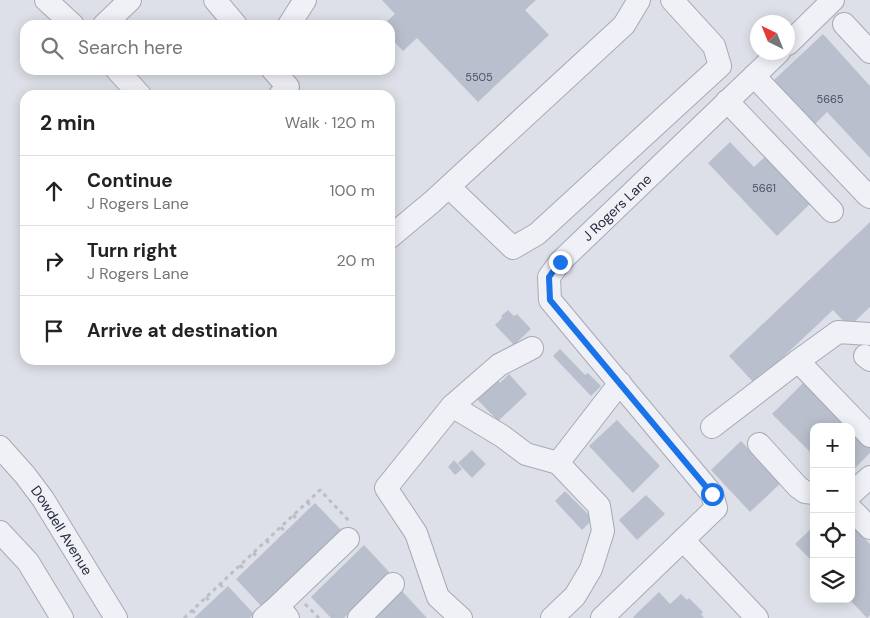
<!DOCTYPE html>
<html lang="en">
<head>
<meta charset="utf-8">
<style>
	body { margin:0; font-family:"DM Sans",sans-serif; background:#f6f6f6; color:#222 }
	.controls { position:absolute; right:15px; bottom:15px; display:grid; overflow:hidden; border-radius:10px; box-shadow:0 2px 12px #0003 }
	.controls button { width:45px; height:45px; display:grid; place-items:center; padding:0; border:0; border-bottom:1px solid #e0e0e0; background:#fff; color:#222; font:25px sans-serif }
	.compass { position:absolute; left:750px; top:15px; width:45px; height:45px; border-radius:50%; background:#fff; box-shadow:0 2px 12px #0003; rotate:317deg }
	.stop { position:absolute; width:15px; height:15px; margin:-11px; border:4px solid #1a73e8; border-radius:50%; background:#fff }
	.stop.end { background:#1a73e8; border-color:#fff; box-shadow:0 1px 5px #0008 }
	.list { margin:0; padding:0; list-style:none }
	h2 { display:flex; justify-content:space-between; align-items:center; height:65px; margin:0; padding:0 20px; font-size:21px }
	h2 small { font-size:16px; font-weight:400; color:#767676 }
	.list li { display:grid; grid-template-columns:32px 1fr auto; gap:15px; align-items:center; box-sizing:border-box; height:70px; padding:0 20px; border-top:1px solid #e0e0e0 }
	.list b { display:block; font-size:19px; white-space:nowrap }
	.list p { margin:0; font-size:16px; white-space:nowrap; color:#767676 }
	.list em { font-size:16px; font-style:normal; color:#767676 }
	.icon { flex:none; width:28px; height:28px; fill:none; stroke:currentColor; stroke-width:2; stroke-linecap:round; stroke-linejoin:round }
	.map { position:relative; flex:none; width:870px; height:618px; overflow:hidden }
	.search { position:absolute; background:#fff; box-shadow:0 2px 12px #0003; left:20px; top:20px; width:375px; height:55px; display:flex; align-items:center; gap:12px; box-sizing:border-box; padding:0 18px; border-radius:15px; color:#767676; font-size:19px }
	.panel { position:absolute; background:#fff; box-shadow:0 2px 12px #0003; left:20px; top:90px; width:375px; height:275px; border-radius:15px }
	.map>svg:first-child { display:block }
</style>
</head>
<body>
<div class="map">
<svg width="870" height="618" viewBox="0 0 870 618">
	<rect width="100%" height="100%" fill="#dde0e8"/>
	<g fill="#b9bfcc">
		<polygon points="382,0 536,0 525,10 549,35 478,102 417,38 403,51 390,37 390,25 383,25 395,14"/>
		<polygon points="823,34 870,86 870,158 827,112 814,125 773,81"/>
		<polygon points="730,142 754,167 766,156 811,203 777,236 708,163"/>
		<polygon points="870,222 870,307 849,327 833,310 755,384 729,356"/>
		<polygon points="508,310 514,316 517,314 531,329 514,345 495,325 502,318 501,316"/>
		<polygon points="560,349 585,375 588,373 601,386 591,396 553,356"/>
		<polygon points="509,374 527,394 498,421 476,398 496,378 500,383"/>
		<polygon points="805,381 850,427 814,427 814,456 772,414"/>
		<polygon points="617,420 660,466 633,493 589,446"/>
		<polygon points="851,428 870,448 870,453 851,472"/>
		<polygon points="741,441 781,483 750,512 711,470"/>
		<polygon points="472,450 486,464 472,478 458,463"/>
		<polygon points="454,460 462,469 455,475 448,467"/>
		<polygon points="565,491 593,519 582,530 555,501"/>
		<polygon points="646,495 665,514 637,540 619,520"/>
		<polygon points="315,503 342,531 262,607 236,579"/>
		<polygon points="851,525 870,544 870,615 867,618 849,599 851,599"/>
		<polygon points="814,526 814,563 795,544"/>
		<polygon points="364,545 390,573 344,618 331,618 311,597"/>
		<polygon points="228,586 254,614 250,618 194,618"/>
		<polygon points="400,589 427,618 369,618"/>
		<polygon points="659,592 670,604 681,594 687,600 689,598 703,612 701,614 704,618 634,618 633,617"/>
	</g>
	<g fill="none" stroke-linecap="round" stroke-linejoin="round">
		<g stroke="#a6aab6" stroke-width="24">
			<g id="minor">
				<polyline points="46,0 73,25"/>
				<polyline points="215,0 236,25"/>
				<polyline points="844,24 870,52"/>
				<polyline points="104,25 130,0"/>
				<polyline points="289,25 305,0"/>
				<polyline points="788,44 833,0"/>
				<polyline points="117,70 140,95"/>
				<polyline points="273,70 288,87 280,95"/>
				<polyline points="754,76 867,195 870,197"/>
				<polyline points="727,101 832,211"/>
				<polyline points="449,187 513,248 537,234 720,66 714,46 672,0"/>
				<polyline points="390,237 432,202 624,25 639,0"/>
				<polyline points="865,356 870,360"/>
				<polyline points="798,361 838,332 870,334"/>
				<polyline points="452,406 499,365 532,348"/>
				<polyline points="712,427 798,361 870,436"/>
				<polyline points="759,444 798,487 805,492 814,493"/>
				<path id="s1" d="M0 447 25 475 43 499 116 618"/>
				<polyline points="558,463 620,383"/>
				<polyline points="851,494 870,477"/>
				<polyline points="851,509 870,528"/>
				<polyline points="0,532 28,562 62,618"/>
				<polyline points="683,540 757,618"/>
				<polyline points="278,606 348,539"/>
				<polyline points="264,618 278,606 288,618"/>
				<polyline points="359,618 393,584"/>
				<polyline points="461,618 438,597 416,533 386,488 452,406 502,436 526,454 558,463 599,506 603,531 591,569 575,596 552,618"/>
				<path id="s2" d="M602 618 716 508 712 494 550 300 549 277 560 262 779 52"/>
			</g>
		</g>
		<g stroke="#bbbec7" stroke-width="3" stroke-dasharray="4 4" stroke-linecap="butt">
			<polyline points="307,502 312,507"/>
			<polyline points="293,515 298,520"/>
			<polyline points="281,527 285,532"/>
			<polyline points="266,540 271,545"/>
			<polyline points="253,553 258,557"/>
			<polyline points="240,565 245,570"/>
			<polyline points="220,584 224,589"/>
			<polyline points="206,597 210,602"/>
			<polyline points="305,604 319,618"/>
			<polyline points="192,610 197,615"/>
			<polyline points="184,618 320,490 349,521"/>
		</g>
		<use href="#minor" stroke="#f0f1f6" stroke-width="22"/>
	</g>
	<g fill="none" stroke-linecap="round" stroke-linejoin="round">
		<polyline stroke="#1a73e8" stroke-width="6" points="560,262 549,277 550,300 712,494"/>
	</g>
	<g text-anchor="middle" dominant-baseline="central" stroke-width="4.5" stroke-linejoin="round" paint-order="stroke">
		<g font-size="11" fill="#4a5163">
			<text x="479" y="77">5505</text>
			<text x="830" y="99">5665</text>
			<text x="764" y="188">5661</text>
		</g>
		<g font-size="14" fill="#252c40" stroke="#eceff6">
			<text stroke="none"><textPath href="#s2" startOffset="546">J Rogers Lane</textPath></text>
			<text stroke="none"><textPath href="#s1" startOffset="104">Dowdell Avenue</textPath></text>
		</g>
	</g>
</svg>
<div class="controls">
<button>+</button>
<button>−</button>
<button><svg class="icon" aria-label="locate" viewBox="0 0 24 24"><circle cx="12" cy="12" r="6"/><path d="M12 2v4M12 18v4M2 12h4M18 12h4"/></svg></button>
<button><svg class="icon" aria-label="layers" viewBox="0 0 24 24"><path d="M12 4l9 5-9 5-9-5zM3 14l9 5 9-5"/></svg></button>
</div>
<svg class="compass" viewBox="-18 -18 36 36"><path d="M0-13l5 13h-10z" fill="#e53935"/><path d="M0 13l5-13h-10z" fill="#767676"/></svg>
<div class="stop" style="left:712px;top:494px"></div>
<div class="stop end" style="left:560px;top:262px"></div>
<div class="search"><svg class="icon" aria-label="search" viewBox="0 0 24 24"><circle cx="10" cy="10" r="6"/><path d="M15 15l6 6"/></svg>Search here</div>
<section class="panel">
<h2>2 min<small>Walk · 120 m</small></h2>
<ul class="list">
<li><svg class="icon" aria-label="ahead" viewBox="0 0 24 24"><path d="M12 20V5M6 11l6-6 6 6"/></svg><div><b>Continue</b><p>J Rogers Lane</p></div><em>100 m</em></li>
<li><svg class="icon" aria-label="right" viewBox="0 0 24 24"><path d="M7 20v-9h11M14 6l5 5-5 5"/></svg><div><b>Turn right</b><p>J Rogers Lane</p></div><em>20 m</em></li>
<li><svg class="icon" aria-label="arrive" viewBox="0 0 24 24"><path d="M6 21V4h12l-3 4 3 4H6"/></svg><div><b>Arrive at destination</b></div></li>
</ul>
</section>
</div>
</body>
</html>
